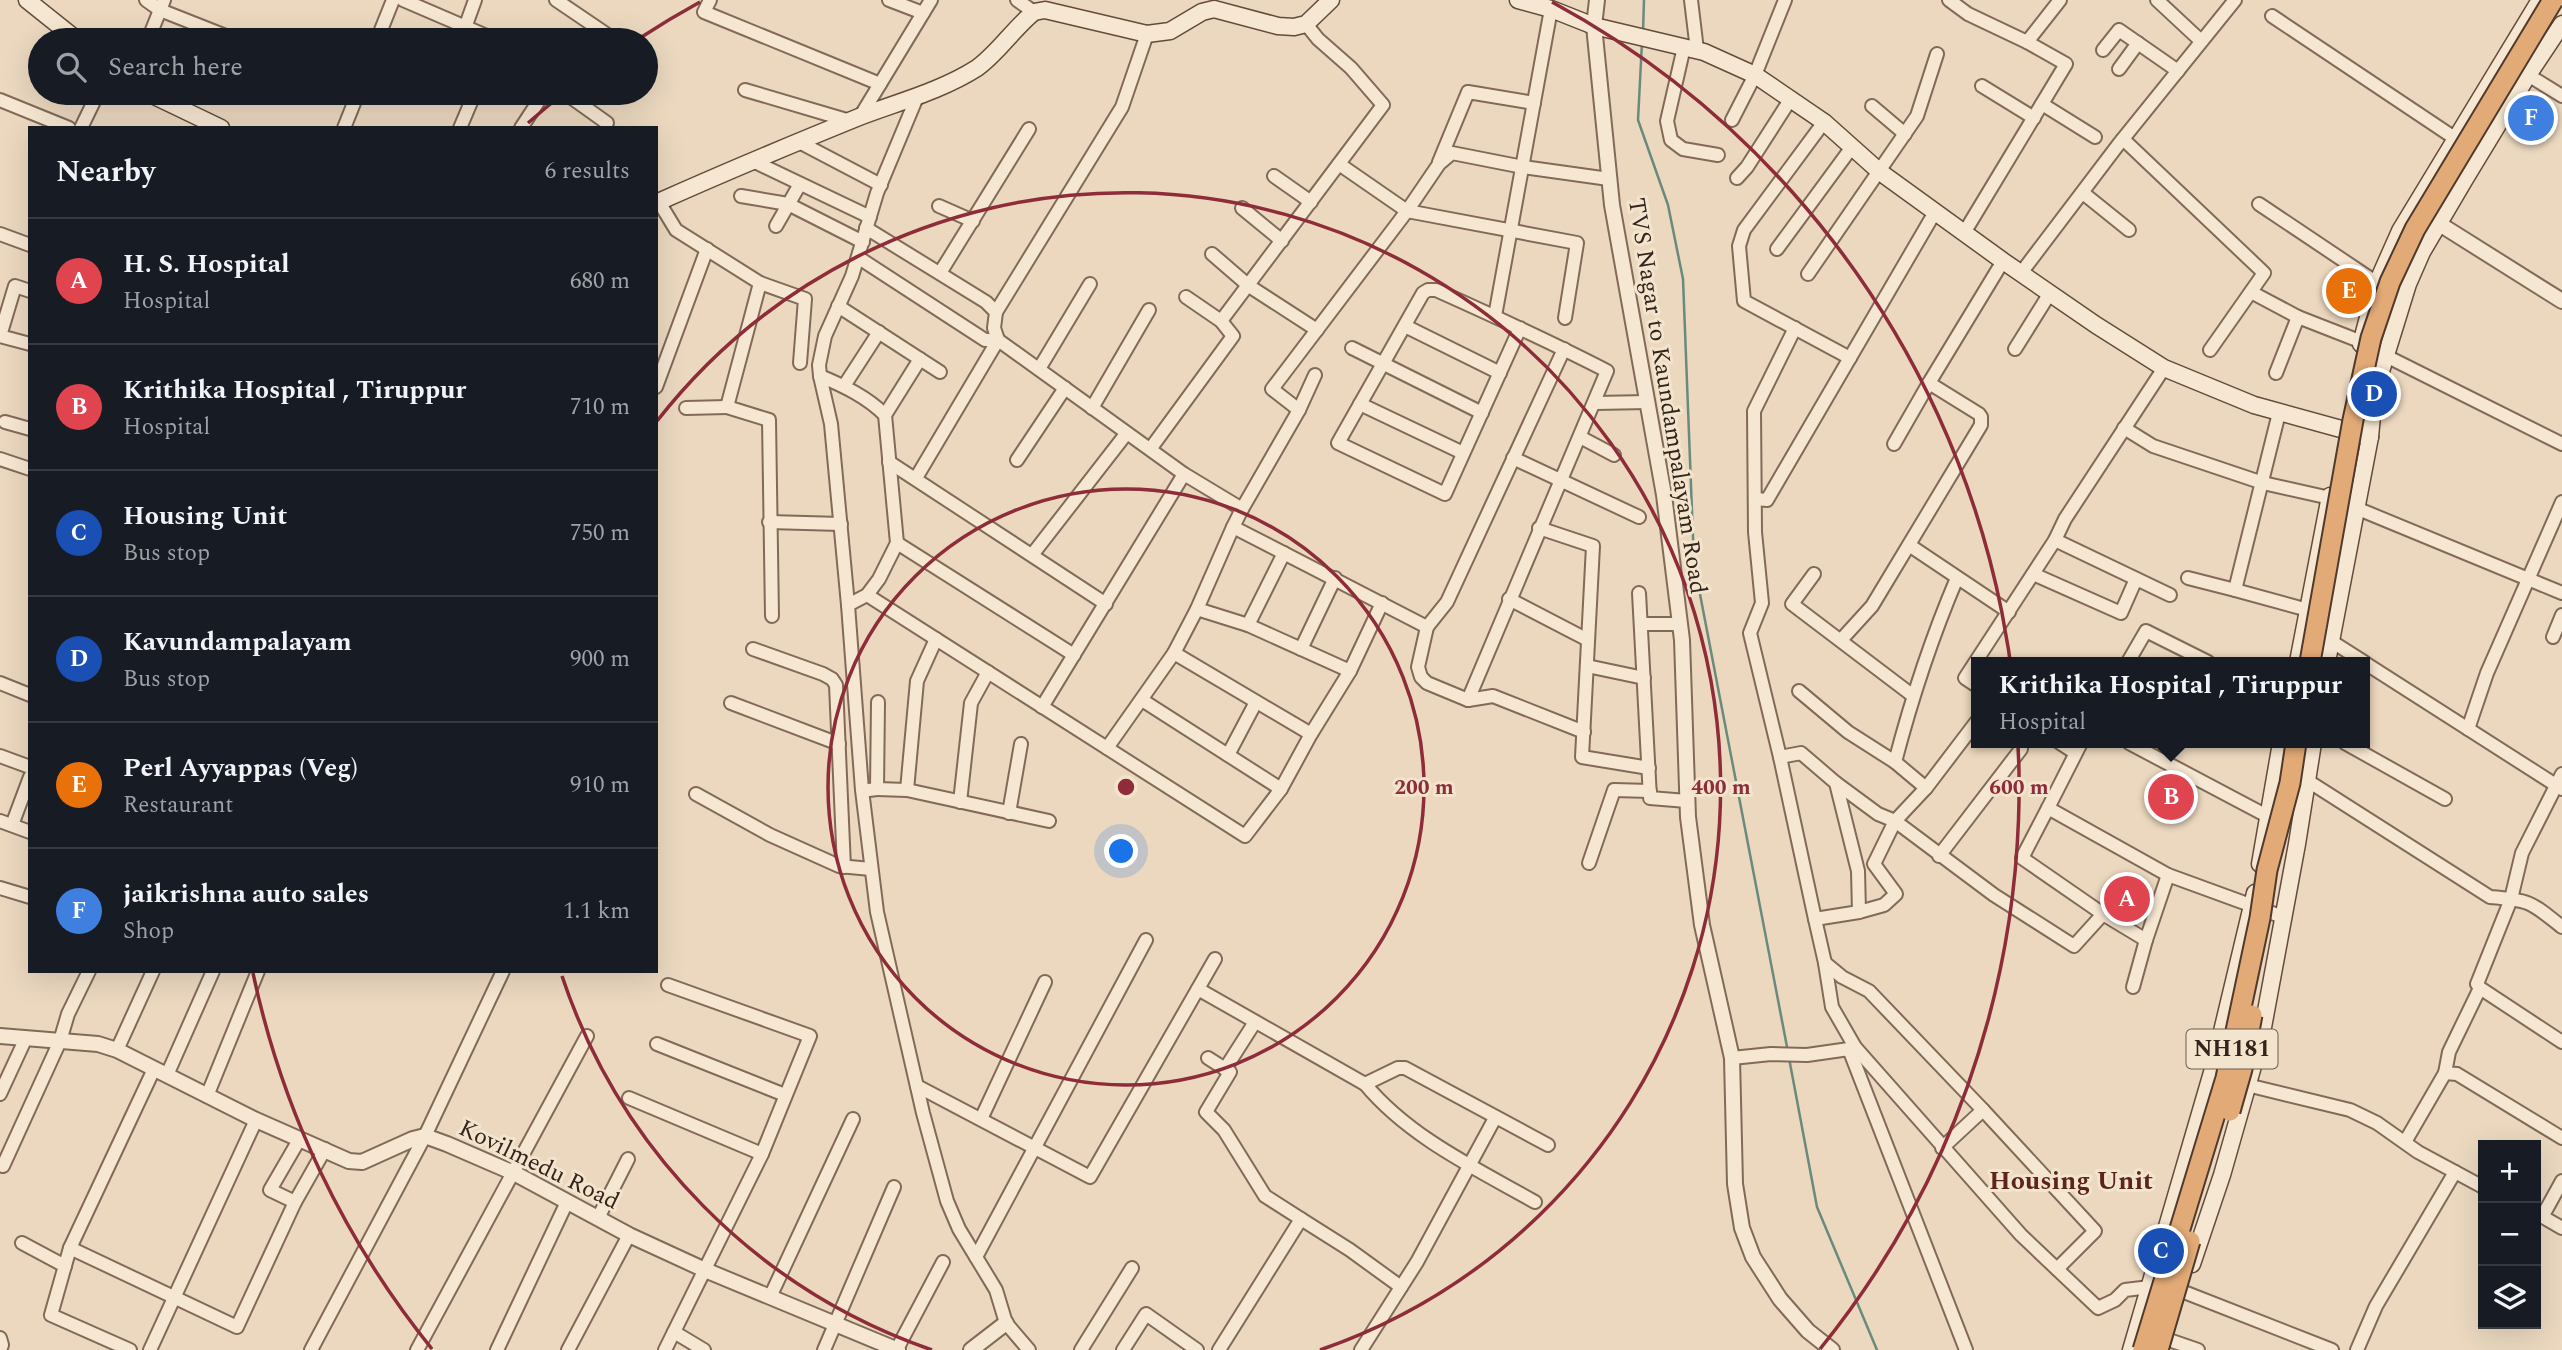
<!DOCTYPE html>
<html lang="en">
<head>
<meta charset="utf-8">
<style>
	body { margin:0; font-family:Spectral,serif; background:#20242c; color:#f1f3f6 }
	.controls { position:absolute; right:21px; bottom:21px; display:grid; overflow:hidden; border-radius:0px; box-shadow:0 7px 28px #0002 }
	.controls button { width:63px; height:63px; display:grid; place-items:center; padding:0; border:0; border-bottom:2px solid #363941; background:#171b24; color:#f1f3f6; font:35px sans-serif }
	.you { position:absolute; left:1122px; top:852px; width:24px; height:24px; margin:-18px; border:5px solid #fff; border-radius:50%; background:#1a73e8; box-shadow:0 0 0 10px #1a73e833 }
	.badge { display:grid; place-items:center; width:46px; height:46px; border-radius:50%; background:#c499a1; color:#fff; font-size:23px; font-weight:700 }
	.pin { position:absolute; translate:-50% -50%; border:4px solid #fff; box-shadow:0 2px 7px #0006 }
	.popup { position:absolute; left:1971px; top:657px; width:399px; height:91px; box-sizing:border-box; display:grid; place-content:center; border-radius:0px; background:#171b24; filter:drop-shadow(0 2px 5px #0005); font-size:23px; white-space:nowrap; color:#9ea1a6 }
	.popup b { font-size:26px; color:#f1f3f6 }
	.popup::after { content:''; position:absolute; left:50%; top:100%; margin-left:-14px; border:14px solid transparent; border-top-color:#171b24 }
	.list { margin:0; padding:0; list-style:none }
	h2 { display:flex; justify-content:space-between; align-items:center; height:91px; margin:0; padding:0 28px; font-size:30px }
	h2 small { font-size:23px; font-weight:400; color:#9ea1a6 }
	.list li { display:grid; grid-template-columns:46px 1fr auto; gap:21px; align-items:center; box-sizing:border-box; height:126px; padding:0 28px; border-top:2px solid #363941 }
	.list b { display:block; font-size:26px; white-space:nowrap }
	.list p { margin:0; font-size:23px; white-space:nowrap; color:#9ea1a6 }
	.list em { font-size:23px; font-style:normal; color:#9ea1a6 }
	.icon { flex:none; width:38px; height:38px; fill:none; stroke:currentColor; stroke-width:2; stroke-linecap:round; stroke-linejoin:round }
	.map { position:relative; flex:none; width:2562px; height:1350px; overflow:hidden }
	.search { position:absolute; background:#171b24; box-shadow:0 7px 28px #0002; left:28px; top:28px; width:630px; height:77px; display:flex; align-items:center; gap:18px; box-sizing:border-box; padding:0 24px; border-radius:38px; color:#9ea1a6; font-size:26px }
	.panel { position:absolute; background:#171b24; box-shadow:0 7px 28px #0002; left:28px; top:126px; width:630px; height:847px; border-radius:0px }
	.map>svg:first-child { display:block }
</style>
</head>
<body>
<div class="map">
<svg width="2562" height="1350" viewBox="0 0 2562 1350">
	<rect width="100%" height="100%" fill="#ebd8bf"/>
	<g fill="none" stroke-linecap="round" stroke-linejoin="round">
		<g stroke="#6a8a7e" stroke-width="2.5">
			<polyline points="1643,32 1644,0"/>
			<polyline points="1642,42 1638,120 1668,205 1683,279 1694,563 1788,1052"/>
			<polyline points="1789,1058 1817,1207 1877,1350"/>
		</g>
		<g stroke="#826a59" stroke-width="16">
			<g id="minor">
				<polyline points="146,0 160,10 236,40"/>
				<polyline points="403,0 496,40"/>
				<polyline points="556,0 615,40"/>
				<polyline points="710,0 704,12 880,84"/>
				<polyline points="889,0 923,13"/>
				<polyline points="1017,0 1034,12"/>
				<polyline points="1691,0 1697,50"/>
				<polyline points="1949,0 1968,14 2027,42 2060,0"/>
				<polyline points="2157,0 2201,41"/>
				<polyline points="2272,16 2456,139"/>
				<polyline points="466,25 475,0"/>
				<polyline points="148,40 164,0"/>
				<polyline points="377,40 393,0"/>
				<polyline points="1684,47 1667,121 1671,140 1683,149 1718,155"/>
				<polyline points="2103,50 2119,30 2178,71"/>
				<polyline points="2119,69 2138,43"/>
				<polyline points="2528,75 2562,96"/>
				<polyline points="1982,86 2034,118"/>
				<polyline points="745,90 850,121"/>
				<polyline points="565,93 607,123"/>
				<polyline points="0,100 69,128"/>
				<polyline points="2042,104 2095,137"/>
				<polyline points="1872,106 1905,134"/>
				<polyline points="860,117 931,0"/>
				<polyline points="1732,120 1755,75 1785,0"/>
				<polyline points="1824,122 1744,230 1739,246 1744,301 1850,358"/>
				<polyline points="81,128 98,93"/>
				<polyline points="344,128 358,93"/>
				<polyline points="460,128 474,95 469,93"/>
				<polyline points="521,128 544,93"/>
				<polyline points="2123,139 2264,273 2210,350"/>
				<polyline points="799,142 881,185"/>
				<polyline points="753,161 870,217"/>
				<polyline points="1439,162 1468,92 1534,103"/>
				<polyline points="1339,164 1407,211 1439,164 1452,153 1523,167 1609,179"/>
				<polyline points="1274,176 1311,202"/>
				<polyline points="1737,178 1747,167 1790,100"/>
				<polyline points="2083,193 2129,230"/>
				<polyline points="741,196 788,204 863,242"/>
				<polyline points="659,202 676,230 760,283 805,299 800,363"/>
				<polyline points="2259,204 2377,283"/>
				<polyline points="939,206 973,221"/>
				<polyline points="1242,208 1282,241"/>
				<polyline points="776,226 800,184"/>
				<polyline points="866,228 986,302 996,312 994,328 998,340 916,478"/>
				<polyline points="1964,233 2066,64 2027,42"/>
				<polyline points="0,234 30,245"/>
				<polyline points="1777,249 1852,147"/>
				<polyline points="1212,254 1249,286 1317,330"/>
				<polyline points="859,258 985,340 998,340 1184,474 1242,509 1233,527 1427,627 1447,602 1564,349"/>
				<polyline points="940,273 1029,129"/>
				<polyline points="2021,273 2118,145 2235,0"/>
				<polyline points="1808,274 1917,116 1937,54"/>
				<polyline points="760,283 727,407 769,420 772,616"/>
				<polyline points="30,291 15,286 0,336 30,344"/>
				<polyline points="2251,292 2298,317 2362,342"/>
				<polyline points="838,306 940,372"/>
				<polyline points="996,312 1122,107 1147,34"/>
				<polyline points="1495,316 1551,9"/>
				<polyline points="1221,321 1383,105 1351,68 1318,39 1306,24"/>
				<polyline points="1405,326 1500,373"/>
				<polyline points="1795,328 1754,411 1755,532 1762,603 1750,633 1780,757 1801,753 1836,783 1858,871 1859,912 1815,919 1825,963 1832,1007 1855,1047 2021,1235 2098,1308 2115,1300 2125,1290 2150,1287"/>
				<polyline points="1352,348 1482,413"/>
				<polyline points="2015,349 2050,293"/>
				<polyline points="2386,356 2562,444"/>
				<polyline points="1039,369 1090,284"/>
				<polyline points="2276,373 2298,317"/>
				<polyline points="820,376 831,424 848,605 862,790 877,912 923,1113 947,1201 959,1229 996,1290 1006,1323 1029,1350"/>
				<polyline points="844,386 879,332"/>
				<polyline points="656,387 707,249"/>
				<polyline points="1595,403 1648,402"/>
				<polyline points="1360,404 1463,453"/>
				<polyline points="686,408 727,407"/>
				<polyline points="1092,408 1149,310"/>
				<polyline points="1299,410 1272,389 1407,211 1577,243 1565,318"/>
				<polyline points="885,415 920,359"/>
				<polyline points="5,422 30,429"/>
				<polyline points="2124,428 2153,446 2263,483 2330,498"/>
				<polyline points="1580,437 1614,455"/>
				<polyline points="1894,444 1929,383"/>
				<polyline points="1151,448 1233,336 1221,321 1186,297"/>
				<polyline points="1513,458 1639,517"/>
				<polyline points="0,459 30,469"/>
				<polyline points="1017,460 1065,388"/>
				<polyline points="889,462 1106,604"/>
				<polyline points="1755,499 1767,500 1935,212"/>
				<polyline points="2356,508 2562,593"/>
				<polyline points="1242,509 1299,410 1315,375"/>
				<polyline points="769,522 841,524"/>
				<polyline points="1539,528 1593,546 1582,757 1649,768"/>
				<polyline points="2055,540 2170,595"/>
				<polyline points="897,543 1074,655"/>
				<polyline points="1909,545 2009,612"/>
				<polyline points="1032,555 1126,434"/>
				<polyline points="1814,574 1792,604 1912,695"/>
				<polyline points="2033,574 2121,613 2136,579"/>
				<polyline points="2188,578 2235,590 2279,413"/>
				<polyline points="2235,590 2308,610"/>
				<polyline points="1639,593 1650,798 1687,801"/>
				<polyline points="867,595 1245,836 1281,789 1311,734 1350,671 1382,603"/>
				<polyline points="1509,599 1588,640"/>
				<path d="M848 605 867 595 879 579 897 543 885 415C867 397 844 386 820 376L819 365 825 336 852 276 877 193 917 97"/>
				<polyline points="1197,609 1248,625 1350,671"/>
				<polyline points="1641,624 1680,624"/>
				<polyline points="1248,625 1284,553"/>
				<polyline points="1427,627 1418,667 1421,677 1427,683 1468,700 1493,696 1584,732"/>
				<polyline points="2553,637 2562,615"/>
				<polyline points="1841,640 1872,606 1981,425 1981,417 1979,414 1929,383 2003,261"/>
				<polyline points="2331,641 2364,662"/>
				<polyline points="753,649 823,674 832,679 836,685 844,867"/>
				<polyline points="1301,649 1335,578"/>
				<polyline points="1174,653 1311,734"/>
				<polyline points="2128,662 2146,631 2208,662"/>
				<polyline points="2365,663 2562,789"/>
				<polyline points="1587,666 1644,678"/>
				<polyline points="0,683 30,695"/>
				<polyline points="1977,686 1965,678 2055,540 2065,519 2164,368"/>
				<polyline points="1799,691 1848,732 1895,762"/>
				<polyline points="1142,700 1281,789"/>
				<path d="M1468 700 1607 371C1551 342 1494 316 1436 290H1428L1423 293 1338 443 1445 494 1520 328"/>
				<polyline points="731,703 839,744"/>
				<polyline points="1042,707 1184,474"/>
				<polyline points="2468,729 2487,673 2562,502"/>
				<polyline points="2060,743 2074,752"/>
				<polyline points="2129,743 2269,817"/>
				<polyline points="2345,743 2445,799"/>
				<polyline points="1107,748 1174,653 1197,609 1233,527"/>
				<polyline points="1228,755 1256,702"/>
				<polyline points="0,756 30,767"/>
				<polyline points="1780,757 1815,919"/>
				<polyline points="2562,774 2522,853 2511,899 2477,984 2480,988 2449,1052 2445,1073 2457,1074 2562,1138"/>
				<path d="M2308 781 2490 897C2530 900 2531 902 2562 927"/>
				<polyline points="1836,783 1878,814 1895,821 1994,895 2074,946 2103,914 2146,940 2168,875"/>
				<polyline points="1926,788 1977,721"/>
				<polyline points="877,789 907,790 1049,821"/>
				<polyline points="869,790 877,789 878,702"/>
				<polyline points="907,790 917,681 936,639"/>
				<polyline points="696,794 770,835 839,866 871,869"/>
				<polyline points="960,802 971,703 988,672"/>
				<polyline points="2048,808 2081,743"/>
				<polyline points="1009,813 1021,744"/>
				<polyline points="0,821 30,832"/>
				<polyline points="12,825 30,777"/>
				<polyline points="1939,856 2021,749"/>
				<polyline points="1589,863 1614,790 1650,791"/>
				<polyline points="0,888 30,897"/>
				<path d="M1859 912 1884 905 1896 894 1874 864 1895 821 1926 788 1895 762C1912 697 1931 639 1957 578"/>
				<polyline points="2103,914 2022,858 2048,808 2168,875 2283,917"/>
				<polyline points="1825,963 1842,977 1869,991 1983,1110 1942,1148"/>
				<polyline points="2133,987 2146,940"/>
				<polyline points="2480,988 2562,1042"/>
				<path d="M1198 989 1365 1084C1409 1137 1475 1168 1535 1202"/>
				<polyline points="657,1044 785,1095"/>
				<polyline points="1855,1047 1849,1049 1966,1350"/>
				<polyline points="117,1050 153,971"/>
				<polyline points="1208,1058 1230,1072 1206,1112 1224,1130 1265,1196 1301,1219 1219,1350"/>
				<polyline points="1732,1058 1771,1054 1807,1055 1849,1049"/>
				<polyline points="1225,1069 1255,1022"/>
				<polyline points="167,1075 213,971"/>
				<polyline points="1365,1084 1398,1068 1405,1068 1548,1145"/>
				<polyline points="2247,1085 2350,1110 2377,1123 2418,1152 2483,1187"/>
				<polyline points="917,1086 1090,1177 1215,959"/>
				<polyline points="0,1094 25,1040"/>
				<polyline points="207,1096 258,971"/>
				<polyline points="629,1098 762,1154"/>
				<polyline points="1983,1110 2095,1231 2057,1269"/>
				<polyline points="981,1119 1045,982"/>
				<polyline points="2405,1142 2445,1073"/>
				<polyline points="3,1166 60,1041 68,1014 89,971"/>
				<polyline points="295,1202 270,1190 299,1140"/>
				<polyline points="2536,1213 2562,1228"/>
				<polyline points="2542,1217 2562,1181"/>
				<polyline points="598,1218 628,1159"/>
				<polyline points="1301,1219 1350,1250 1401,1287"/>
				<polyline points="22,1243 65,1266"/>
				<polyline points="70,1248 237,1327 295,1202 325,1149"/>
				<polyline points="976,1257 1146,940"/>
				<polyline points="2184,1292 2332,1350"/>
				<polyline points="771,1295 853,1119"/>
				<polyline points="674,1332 704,1350"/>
				<polyline points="0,1338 2,1345 0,1350"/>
				<polyline points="2169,1340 2198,1350"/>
				<polyline points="897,1349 943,1262"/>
				<polyline points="130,1350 51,1315 70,1248 154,1069"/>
				<polyline points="150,1350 256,1120"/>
				<polyline points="311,1350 425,1136 503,971"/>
				<polyline points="417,1350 587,1036"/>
				<polyline points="497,1350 567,1202"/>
				<polyline points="568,1350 629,1235"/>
				<polyline points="665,1350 762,1154 810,1036 668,985"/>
				<polyline points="824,1350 894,1187"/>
				<polyline points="1081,1350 1132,1268"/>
				<polyline points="1123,1350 1146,1314 1197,1350"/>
				<polyline points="1361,1350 1417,1262 1495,1118"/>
				<polyline points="2357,1350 2376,1306 2455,1172"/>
			</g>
		</g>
		<g stroke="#826a59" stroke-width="18">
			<g id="tertiary">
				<polyline points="1597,0 1594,26 1612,205 1664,495 1682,640 1688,817 1702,925 1732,1058 1735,1184 1742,1228 1753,1257 1780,1299 1808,1331 1832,1350"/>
				<polyline points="2430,218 2562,301"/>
				<polyline points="0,1036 98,1044 117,1050 256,1120 349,1161 362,1162 413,1139 425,1136 447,1144 514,1173 629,1235 705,1270 898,1350"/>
				<polyline points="971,1350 1006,1323"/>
			</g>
		</g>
		<g stroke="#644b3c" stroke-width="19">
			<g id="secondary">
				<polyline points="27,0 77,40"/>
				<polyline points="1518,0 1551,9 1594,26 1704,52 1755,75 1824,122 1880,172 2003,261 2096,325 2164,368 2254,405 2370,437"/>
				<polyline points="148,93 221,128"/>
				<path d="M656 203C723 173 790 145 859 117 898 102 941 91 977 68 998 53 1014 28 1034 12L1045 10 1147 34 1170 31 1202 12 1214 9 1278 26 1294 27 1306 24 1331 0"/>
				<polyline points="2361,344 2377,283 2400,231 2540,0"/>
				<polyline points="2298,662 2330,496"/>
				<polyline points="2327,662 2370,437 2374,394 2408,284 2422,252 2465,179 2528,75 2562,24"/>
				<polyline points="2260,864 2281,743"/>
				<polyline points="2192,1264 2222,1175 2261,1038 2297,844 2313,743"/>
				<polyline points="2131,1350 2213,1069 2255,893"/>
			</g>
		</g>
		<use href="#minor" stroke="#f6e7d2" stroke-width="12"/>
		<use href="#tertiary" stroke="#f6e7d2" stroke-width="14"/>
		<use href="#secondary" stroke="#f6e7d2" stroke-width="16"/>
		<g stroke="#50392d" stroke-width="23" stroke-linecap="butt">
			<g id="trunk-bridge">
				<polyline points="2310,662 2353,420 2371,338 2390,282 2415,229 2553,0"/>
				<polyline points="2230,1111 2242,1069 2252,1015"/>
				<polyline points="2143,1350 2226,1078 2260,918 2267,870 2290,783 2296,743"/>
				<polyline points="2158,1350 2190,1241"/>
			</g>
		</g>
		<use href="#trunk-bridge" stroke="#e2aa76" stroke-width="19"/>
	</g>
	<g fill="none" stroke="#8e2c39" stroke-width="3.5">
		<circle cx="1126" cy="787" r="298"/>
		<path d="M932 1350A595 595 0 0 1 562 976M657 421A595 595 0 1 1 1320 1350"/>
		<path d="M432 1349A893 893 0 0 1 253 973M528 123A893 893 0 0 1 564 93M640 38A893 893 0 0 1 700 2M1552 2A893 893 0 0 1 1820 1349"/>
	</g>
	<g text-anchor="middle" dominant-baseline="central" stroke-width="6" stroke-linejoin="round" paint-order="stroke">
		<rect fill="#f3e4ce" stroke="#6d5e51" stroke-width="2" x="2186.5" y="1029.5" width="91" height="39" rx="5"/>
		<g font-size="23" font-weight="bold" fill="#33241c">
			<text x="2232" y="1049">NH181</text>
		</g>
		<g font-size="24" fill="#33241c" stroke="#f3e4ce">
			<text transform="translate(1667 396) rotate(81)">TVS Nagar to Kaundampalayam Road</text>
			<text transform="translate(539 1165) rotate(26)">Kovilmedu Road</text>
		</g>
		<g font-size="26" font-weight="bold" fill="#5d241e" stroke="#f3e4ce">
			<text x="2071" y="1181">Housing Unit</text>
		</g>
	</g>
	<circle cx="1126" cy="787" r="10" fill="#8e2c39" stroke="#f3e4ce" stroke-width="3.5"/>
	<g font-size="21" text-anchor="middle" font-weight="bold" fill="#8e2c39" stroke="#f3e4ce" stroke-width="6" stroke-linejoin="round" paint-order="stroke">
		<text x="1424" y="794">200 m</text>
		<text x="1721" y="794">400 m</text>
		<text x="2019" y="794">600 m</text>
	</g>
</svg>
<div class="controls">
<button>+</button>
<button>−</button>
<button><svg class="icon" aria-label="layers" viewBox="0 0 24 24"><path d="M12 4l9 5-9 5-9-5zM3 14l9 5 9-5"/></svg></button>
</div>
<div class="you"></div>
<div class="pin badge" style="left:2127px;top:899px;background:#e0444e">A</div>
<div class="pin badge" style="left:2171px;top:797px;background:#e0444e">B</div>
<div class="popup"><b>Krithika Hospital , Tiruppur</b>Hospital</div>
<div class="pin badge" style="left:2161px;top:1251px;background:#1a4fb4">C</div>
<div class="pin badge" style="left:2374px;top:394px;background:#1a4fb4">D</div>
<div class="pin badge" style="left:2349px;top:291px;background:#e8710a">E</div>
<div class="pin badge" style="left:2531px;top:118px;background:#3f7fe0">F</div>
<div class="search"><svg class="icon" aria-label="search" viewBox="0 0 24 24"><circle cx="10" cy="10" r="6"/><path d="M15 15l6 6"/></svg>Search here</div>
<section class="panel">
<h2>Nearby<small>6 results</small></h2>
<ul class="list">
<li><span class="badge" style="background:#e0444e">A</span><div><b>H. S. Hospital</b><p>Hospital</p></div><em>680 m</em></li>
<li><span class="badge" style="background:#e0444e">B</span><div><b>Krithika Hospital , Tiruppur</b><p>Hospital</p></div><em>710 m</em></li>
<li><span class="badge" style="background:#1a4fb4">C</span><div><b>Housing Unit</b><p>Bus stop</p></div><em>750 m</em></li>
<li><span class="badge" style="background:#1a4fb4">D</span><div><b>Kavundampalayam</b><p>Bus stop</p></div><em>900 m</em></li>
<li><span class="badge" style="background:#e8710a">E</span><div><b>Perl Ayyappas (Veg)</b><p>Restaurant</p></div><em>910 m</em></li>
<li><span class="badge" style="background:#3f7fe0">F</span><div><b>jaikrishna auto sales</b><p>Shop</p></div><em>1.1 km</em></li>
</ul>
</section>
</div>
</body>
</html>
